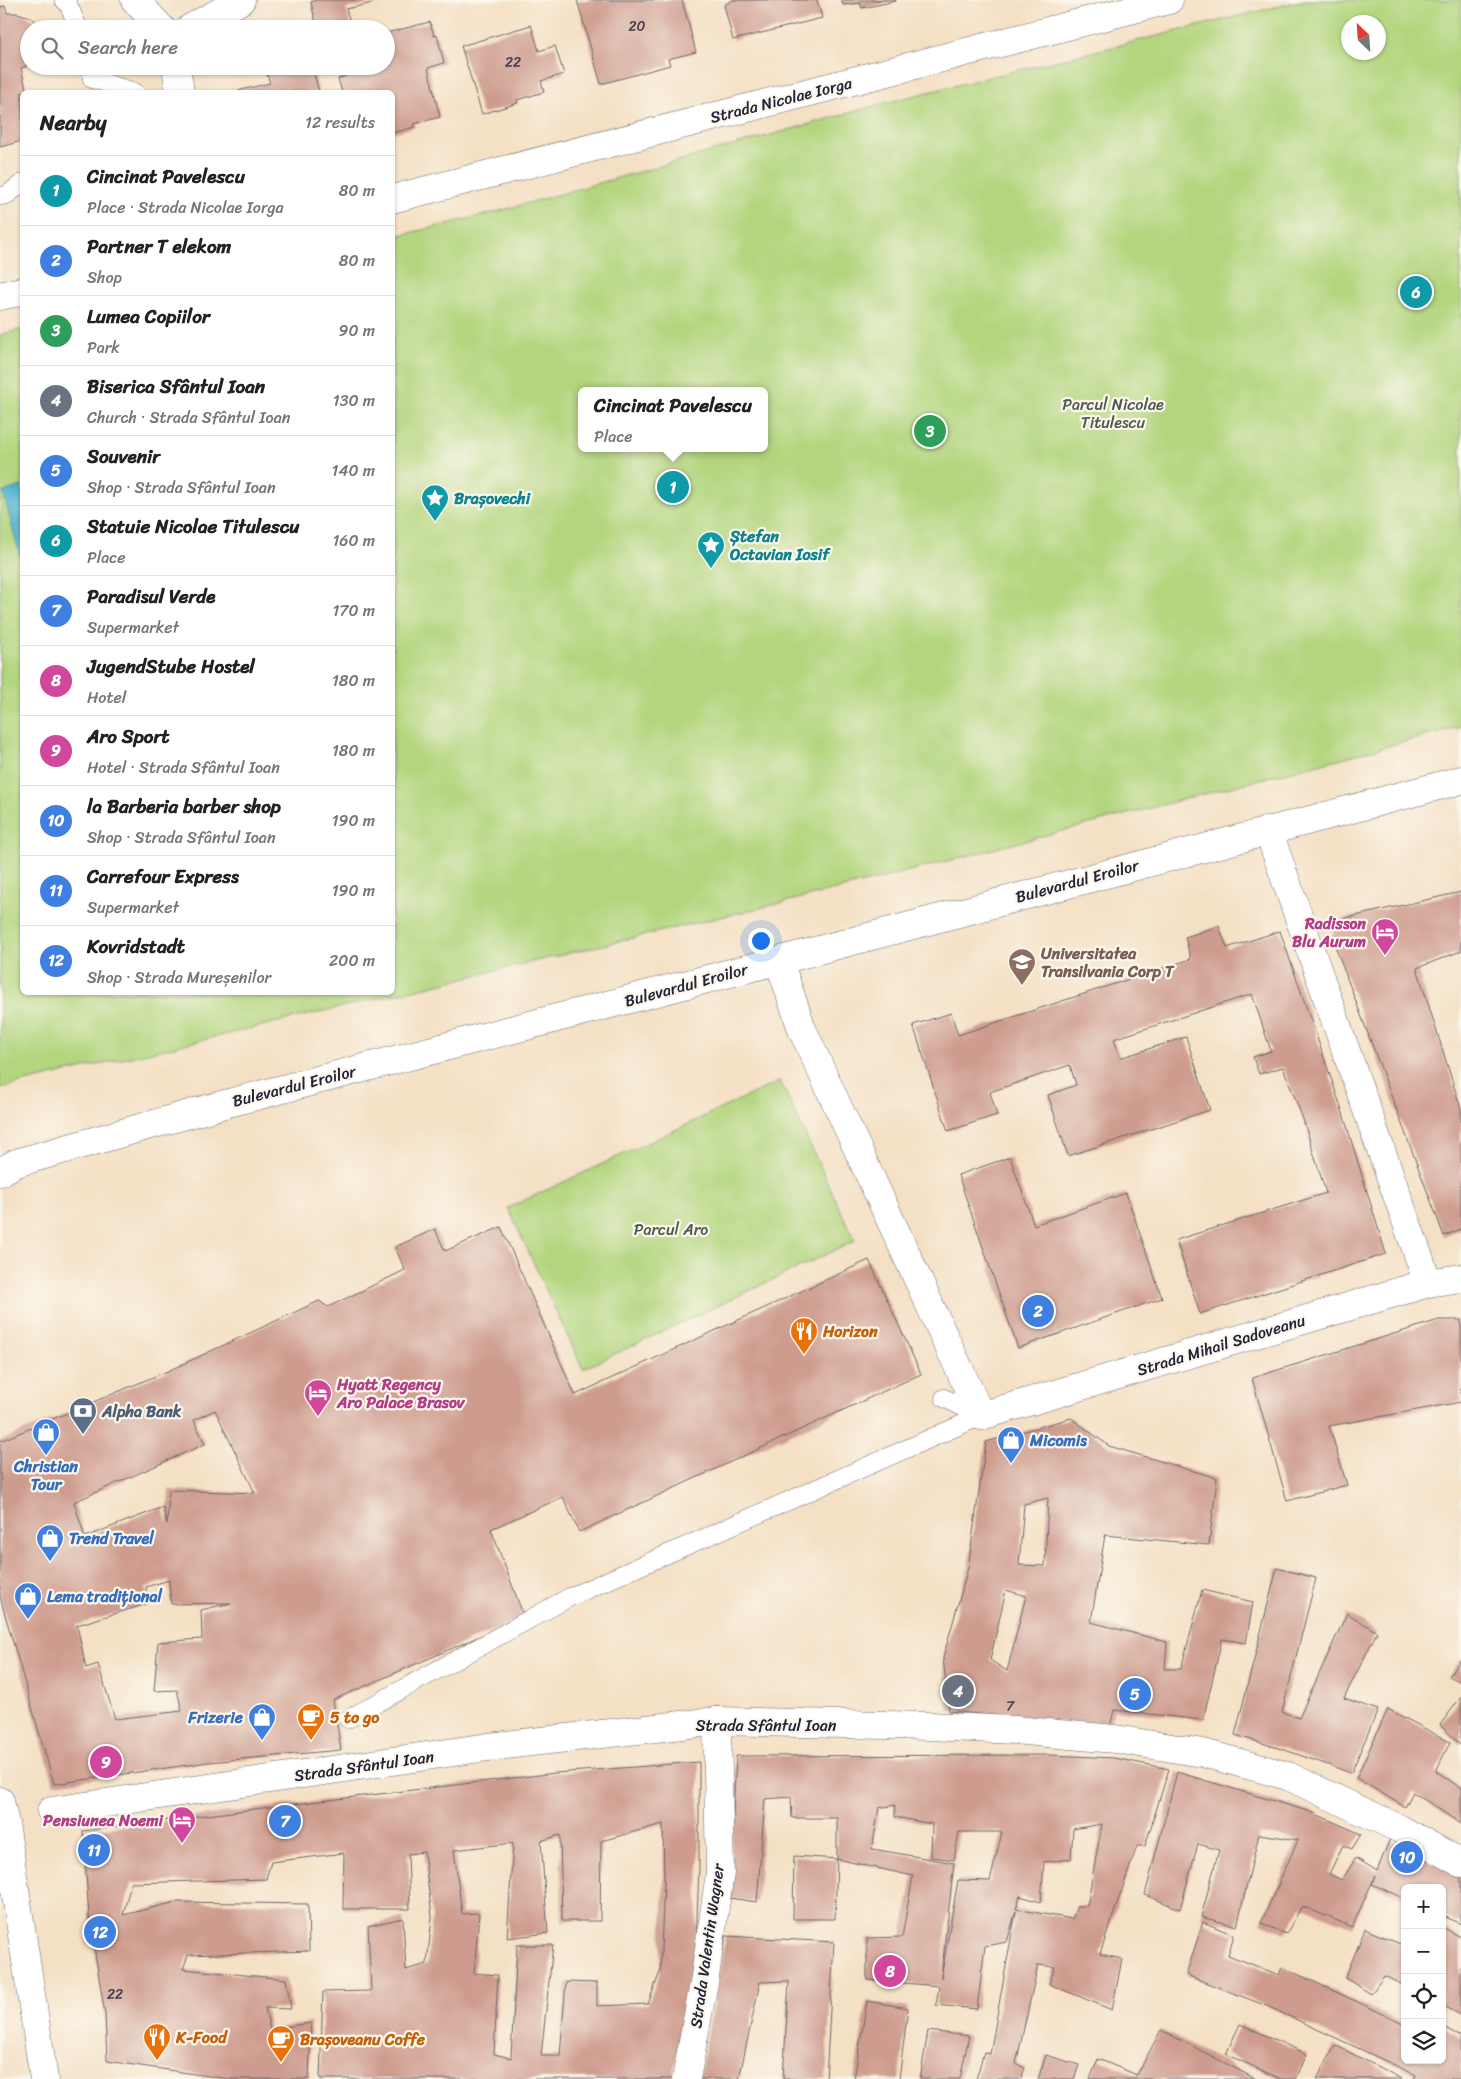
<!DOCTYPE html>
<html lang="en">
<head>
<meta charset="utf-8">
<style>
	body { margin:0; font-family:Sriracha,sans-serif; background:#f2f2f2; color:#222 }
	.controls { position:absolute; right:15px; bottom:15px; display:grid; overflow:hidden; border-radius:8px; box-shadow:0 1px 4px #0004 }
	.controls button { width:45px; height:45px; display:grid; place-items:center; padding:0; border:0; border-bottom:1px solid #e0e0e0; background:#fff; color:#222; font:25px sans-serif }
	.compass { position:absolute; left:1341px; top:15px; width:45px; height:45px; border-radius:50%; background:#fff; box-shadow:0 1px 4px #0004; rotate:335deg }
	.you { position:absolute; left:760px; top:940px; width:18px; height:18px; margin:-12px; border:4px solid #fff; border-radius:50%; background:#1a73e8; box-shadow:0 0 0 8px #1a73e833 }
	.badge { display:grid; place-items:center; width:32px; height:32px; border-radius:50%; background:#1f6fb2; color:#fff; font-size:16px; font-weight:700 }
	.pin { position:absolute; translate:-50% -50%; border:2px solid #fff; box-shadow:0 1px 5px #0006 }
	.popup { position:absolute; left:578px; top:387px; width:190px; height:65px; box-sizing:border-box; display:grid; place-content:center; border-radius:8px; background:#fff; filter:drop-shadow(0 1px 4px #0005); font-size:16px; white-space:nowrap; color:#767676 }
	.popup b { font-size:19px; color:#222 }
	.popup::after { content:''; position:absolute; left:50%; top:100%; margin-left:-10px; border:10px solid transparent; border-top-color:#fff }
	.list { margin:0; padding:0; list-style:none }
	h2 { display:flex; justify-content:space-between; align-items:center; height:65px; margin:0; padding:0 20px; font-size:21px }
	h2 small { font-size:16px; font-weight:400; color:#767676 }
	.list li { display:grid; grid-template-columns:32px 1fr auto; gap:15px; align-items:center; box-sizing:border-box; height:70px; padding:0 20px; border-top:1px solid #e0e0e0 }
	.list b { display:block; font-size:19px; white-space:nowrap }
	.list p { margin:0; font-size:16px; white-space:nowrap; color:#767676 }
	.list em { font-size:16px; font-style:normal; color:#767676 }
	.icon { flex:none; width:28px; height:28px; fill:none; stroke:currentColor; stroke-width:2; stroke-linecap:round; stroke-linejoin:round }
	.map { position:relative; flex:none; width:1461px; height:2079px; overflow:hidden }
	.search { position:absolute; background:#fff; box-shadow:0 1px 4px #0004; left:20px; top:20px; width:375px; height:55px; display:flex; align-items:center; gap:12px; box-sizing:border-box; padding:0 18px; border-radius:28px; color:#767676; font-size:19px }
	.panel { position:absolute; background:#fff; box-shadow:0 1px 4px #0004; left:20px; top:90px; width:375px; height:905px; border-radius:8px }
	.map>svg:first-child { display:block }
</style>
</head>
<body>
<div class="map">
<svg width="1461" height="2079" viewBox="0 0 1461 2079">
	<rect width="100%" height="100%" fill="#fbf7ec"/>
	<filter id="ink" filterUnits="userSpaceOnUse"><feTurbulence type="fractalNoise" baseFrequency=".02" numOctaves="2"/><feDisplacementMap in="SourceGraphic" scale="10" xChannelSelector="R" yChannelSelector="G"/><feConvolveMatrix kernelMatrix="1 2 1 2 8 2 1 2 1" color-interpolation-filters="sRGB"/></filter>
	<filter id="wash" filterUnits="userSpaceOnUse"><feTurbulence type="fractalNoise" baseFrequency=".0096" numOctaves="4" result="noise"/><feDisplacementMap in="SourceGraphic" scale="20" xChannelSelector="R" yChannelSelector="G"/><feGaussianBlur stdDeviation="1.12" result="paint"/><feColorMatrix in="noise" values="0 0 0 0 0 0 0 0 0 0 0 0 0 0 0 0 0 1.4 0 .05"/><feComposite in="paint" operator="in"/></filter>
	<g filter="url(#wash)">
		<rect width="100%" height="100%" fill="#f4e0c4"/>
		<g fill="#b3d57e" stroke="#6a7c5c" fill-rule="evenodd">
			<path d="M1304 0H1461V727L848 887 0 1088V335L22 329V992H392L393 237 496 212 892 101ZM1348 22H1378V52H1348ZM582 391H764V448H582Z"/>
			<polygon points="780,1081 855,1241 583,1369 508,1208"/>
		</g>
		<polygon fill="#51b3cf" stroke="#3a6a85" points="22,486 22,564 3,492"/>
		<g id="blocks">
			<g fill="#ce9c8e" fill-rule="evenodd">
				<polygon points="316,0 381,0 381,1 346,9 351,25 338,29 317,29 311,2"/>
				<polygon points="577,0 682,0 696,52 668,59 670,65 601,84"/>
				<polygon points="733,0 817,0 822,18 733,40 724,5"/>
				<polygon points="841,0 896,0 896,1 862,8 860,3 843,5"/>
				<polygon points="5,6 7,13 17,13 27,16 35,21 40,29 29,29 29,65 21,68 27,92 22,92 22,141 0,147 0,7"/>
				<polygon points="430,22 434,36 437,35 444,63 428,68 440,117 414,124 415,127 392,133 392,92 342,92 338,79 346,76 343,66 386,66 386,33"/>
				<polygon points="531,25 539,51 555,46 564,74 541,81 544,92 517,100 518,103 482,114 461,46"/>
				<polygon points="298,66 312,66 319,92 233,92 270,83 267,74"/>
				<polygon points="1461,892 1461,951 1417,968 1461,1109 1461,1229 1444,1236 1332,938 1342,919"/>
				<polygon points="1219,926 1227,948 1280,931 1341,1107 1386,1254 1200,1314 1176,1240 1326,1193 1303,1119 1283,1067 1259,1074 1253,1057 1271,1051 1252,994 1114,1039 1120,1058 1186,1037 1210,1110 1068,1156 1048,1095 1076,1085 1070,1065 990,1092 997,1115 948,1131 913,1025 951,1013 958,1035 1191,959 1185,937"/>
				<polygon points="1010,1157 1034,1225 1126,1193 1162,1298 1018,1348 958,1175"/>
				<path d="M501 1227 575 1395 869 1260 921 1374 579 1532 563 1497 491 1529 524 1617 333 1700 341 1750 209 1762 54 1784 0 1597V1441L170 1370 319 1301 328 1307 405 1270 395 1247 435 1229 445 1251ZM215 1410 255 1493 169 1490 167 1524 163 1507 85 1537 74 1502 205 1444 194 1420ZM169 1580 171 1604 231 1603 201 1610 202 1639 158 1642 154 1691 177 1690 182 1711 115 1719 98 1664 86 1668 77 1625 147 1604 146 1587Z"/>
				<polygon points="1439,1320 1461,1320 1461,1402 1329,1426 1347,1485 1287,1501 1252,1378"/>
				<path d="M1071 1418 1109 1446 1217 1478 1209 1545 1105 1535 1091 1622 1167 1642 1165 1669H1181L1202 1590 1253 1602 1246 1643 1222 1639 1203 1720 1114 1710 1110 1727 949 1711 943 1658 968 1568 986 1442ZM1048 1498 1045 1566 1019 1565 1024 1504ZM1006 1590 1026 1596 1007 1671 990 1660Z"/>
				<polygon points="1277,1568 1316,1578 1282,1712 1299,1718 1347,1613 1377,1632 1344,1698 1378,1710 1351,1773 1285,1750 1235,1735"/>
				<polygon points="1461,1659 1461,1682 1449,1676"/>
				<polygon points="1461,1697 1461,1745 1440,1725"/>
				<polygon points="1388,1709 1450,1742 1436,1771 1461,1788 1461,1824 1413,1792 1405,1807 1356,1778"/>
				<path d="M1051 1755 1114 1758 1169 1769 1145 1846H1137L1100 1954 1122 1959 1112 2010 1049 1984 1055 1967 1038 1965 1016 2064 1025 2068 1021 2079H976L984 2052 990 2054 1016 1911 1007 1942 985 1946 977 2009 936 2005 939 1986 867 1980V1938L902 1937 913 1876 837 1859V1818H792L791 1797 765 1799 757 1902 729 1898 736 1756ZM895 1805V1817L932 1824 931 1857 954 1860 959 1832H1002L990 1881 958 1880 941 1978 954 1863 872 1849 879 1808ZM1102 1824 1087 1906H1077L1072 1919 1016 1909 1020 1896 1041 1902 1044 1862 1071 1859 1073 1829Z"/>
				<path d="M699 1762V1867L695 1971 672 2079H320L323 1992 371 1991 368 1926 403 1918 406 1970 427 1964 432 1917 424 1852 408 1854 410 1909H343L344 1853 271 1862 266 1879 131 1883 123 1915 176 1902 308 1904 309 1951 188 1955 183 1969 286 1979 291 2009 265 2008 270 2029 311 2023 309 2079H229L107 2061 105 2014 89 1916 83 1831 278 1806 556 1773ZM663 1824 664 1882 660 1972 648 2004 597 2006V1983L566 1982 560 2056H541L553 1945H517L511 2058 494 2054 498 1975 474 1973 479 1913 462 1914 454 1850 513 1843 507 1938 548 1933 541 1841 560 1835 562 1921H600L601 1841Z"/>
				<polygon points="1177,1772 1311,1812 1361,1834 1352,1849 1343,1845 1329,1874 1342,1880 1356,1858 1377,1871 1390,1839 1461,1875 1461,1924 1442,1916 1442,1888 1405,1888 1405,1899 1372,1884 1375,1876 1352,1927 1302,1906 1286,1934 1261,1923 1298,1840 1259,1834 1237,1926 1201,1917 1219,1850 1198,1844 1180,1909 1145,1895"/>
				<polygon points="794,1856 837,1859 835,1919 793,1919"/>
				<polygon points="1203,1922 1234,1935 1228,1955 1279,1975 1282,1967 1405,2024 1405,2060 1442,2060 1442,2026 1461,2037 1461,2079 1414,2079 1416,2075 1267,2006 1186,1975"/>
				<polygon points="1442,1927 1461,1937 1461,2015 1442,2005"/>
				<polygon points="1365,1929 1405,1946 1405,1986 1384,1976 1371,1994 1345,1978"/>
				<polygon points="726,1936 834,1942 826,2079 783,2079 789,1981 760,1982 739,2079 699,2079"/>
				<polygon points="867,2001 908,2008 899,2079 854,2079"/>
				<polygon points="1240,2024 1307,2054 1296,2079 1281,2079 1226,2054"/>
				<polygon points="1161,2030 1256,2079 1090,2079 1098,2059 1137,2075"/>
				<polygon points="928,2031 969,2036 960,2079 920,2079"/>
				<polygon points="1335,2045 1402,2079 1317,2079"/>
				<polygon points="1046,2055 1079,2065 1074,2079 1038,2079"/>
			</g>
		</g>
	</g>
	<g filter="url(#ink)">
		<use href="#blocks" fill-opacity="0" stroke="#6c646b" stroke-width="1"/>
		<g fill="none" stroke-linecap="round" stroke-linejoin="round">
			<g stroke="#6c646b" stroke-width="19">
				<g id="lane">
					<polyline points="64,0 68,4 79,29"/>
					<polyline points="90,66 92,79 135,92"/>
					<polyline points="0,196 7,195 22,183"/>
					<polyline points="944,1398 981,1416"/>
					<polyline points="348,1719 570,1597 981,1416"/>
				</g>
			</g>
			<g stroke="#6c646b" stroke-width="29">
				<g id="street">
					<polyline points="135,0 162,29"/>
					<polyline points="189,29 241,0"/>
					<polyline points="176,66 180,92"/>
					<polyline points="1268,830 1428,1283"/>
					<polyline points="779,961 802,1029 981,1416 1428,1283 1461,1278"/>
					<polyline points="51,1811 488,1747 717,1721 929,1726 1014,1730 1115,1739 1203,1753 1288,1776 1400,1829 1461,1863"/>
					<polyline points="686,2079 704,1983 720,1873 717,1721"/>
				</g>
			</g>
			<g stroke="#6c646b" stroke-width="29">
				<polyline id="secondary" points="0,1801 5,1823 44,2079"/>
			</g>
			<g stroke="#6c646b" stroke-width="29">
				<g id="primary">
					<polyline points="392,199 1169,0"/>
					<polyline points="0,296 22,291"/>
					<polyline points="0,1172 16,1163 221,1105 800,955 1461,780"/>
				</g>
			</g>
			<use href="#lane" stroke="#fff" stroke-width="18"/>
			<use href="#street" stroke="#fff" stroke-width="28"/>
			<use href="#secondary" stroke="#fff" stroke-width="28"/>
			<use href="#primary" stroke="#fff" stroke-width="28"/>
		</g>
	</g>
	<defs>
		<g id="sight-pin" transform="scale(1.4375)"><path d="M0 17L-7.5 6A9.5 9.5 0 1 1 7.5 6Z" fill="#0f9aa8" stroke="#fbf7ec"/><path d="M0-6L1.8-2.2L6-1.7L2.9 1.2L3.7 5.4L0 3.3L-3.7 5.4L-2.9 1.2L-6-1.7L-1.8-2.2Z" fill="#fff"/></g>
		<g id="hotel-pin" transform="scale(1.4375)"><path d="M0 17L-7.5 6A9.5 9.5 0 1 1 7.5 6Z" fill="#d1479c" stroke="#fbf7ec"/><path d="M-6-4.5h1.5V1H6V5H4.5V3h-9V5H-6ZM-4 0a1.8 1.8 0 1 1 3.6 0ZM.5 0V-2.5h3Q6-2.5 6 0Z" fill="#fff"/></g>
		<g id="university-pin" transform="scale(1.4375)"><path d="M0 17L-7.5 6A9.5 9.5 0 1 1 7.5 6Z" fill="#8d6e63" stroke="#fbf7ec"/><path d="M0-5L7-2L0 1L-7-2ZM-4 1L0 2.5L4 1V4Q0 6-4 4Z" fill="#fff"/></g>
		<g id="restaurant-pin" transform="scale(1.4375)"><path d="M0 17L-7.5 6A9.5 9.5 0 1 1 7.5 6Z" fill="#e8710a" stroke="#fbf7ec"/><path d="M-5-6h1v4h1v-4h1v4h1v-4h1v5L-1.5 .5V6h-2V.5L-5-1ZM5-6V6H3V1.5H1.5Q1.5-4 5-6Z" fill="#fff"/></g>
		<g id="bank-pin" transform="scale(1.4375)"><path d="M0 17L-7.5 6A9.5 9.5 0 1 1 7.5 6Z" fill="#5c6f8a" stroke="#fbf7ec"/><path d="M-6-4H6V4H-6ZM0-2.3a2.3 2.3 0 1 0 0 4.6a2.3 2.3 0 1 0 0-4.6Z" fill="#fff"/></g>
		<g id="shop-pin" transform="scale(1.4375)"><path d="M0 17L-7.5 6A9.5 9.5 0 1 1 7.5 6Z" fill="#3f7fe0" stroke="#fbf7ec"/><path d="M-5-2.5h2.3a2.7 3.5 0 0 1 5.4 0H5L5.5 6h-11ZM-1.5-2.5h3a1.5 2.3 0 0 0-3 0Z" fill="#fff"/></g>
		<g id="cafe-pin" transform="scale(1.4375)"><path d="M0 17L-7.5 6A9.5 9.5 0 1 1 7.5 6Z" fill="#e8710a" stroke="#fbf7ec"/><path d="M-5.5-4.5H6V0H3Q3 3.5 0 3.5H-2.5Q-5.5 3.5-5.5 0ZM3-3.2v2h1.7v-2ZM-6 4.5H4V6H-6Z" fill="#fff"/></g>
	</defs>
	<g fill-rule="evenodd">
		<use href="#sight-pin" x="435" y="498"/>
		<use href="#sight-pin" x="711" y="545"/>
		<use href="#hotel-pin" x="1385" y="932"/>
		<use href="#university-pin" x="1022" y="962"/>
		<use href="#restaurant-pin" x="804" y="1331"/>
		<use href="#hotel-pin" x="318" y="1393"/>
		<use href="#bank-pin" x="83" y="1411"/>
		<use href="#shop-pin" x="46" y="1432"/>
		<use href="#shop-pin" x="1011" y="1440"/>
		<use href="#shop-pin" x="50" y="1538"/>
		<use href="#shop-pin" x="28" y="1596"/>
		<use href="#shop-pin" x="262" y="1717"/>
		<use href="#cafe-pin" x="311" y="1717"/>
		<use href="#hotel-pin" x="182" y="1820"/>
		<use href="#restaurant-pin" x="157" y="2037"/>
		<use href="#cafe-pin" x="281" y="2039"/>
	</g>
	<g text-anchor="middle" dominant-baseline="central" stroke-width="4.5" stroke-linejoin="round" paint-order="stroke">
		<g font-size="14" fill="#4d4050">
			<text x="637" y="26">20</text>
			<text x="513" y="62">22</text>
			<text x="1010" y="1706">7</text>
			<text x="115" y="1994">22</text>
		</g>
		<g font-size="16" fill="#22223b" stroke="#fbf7ec">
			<text transform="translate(781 100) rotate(-14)">Strada Nicolae Iorga</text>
			<text transform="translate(1077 881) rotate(-15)">Bulevardul Eroilor</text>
			<text transform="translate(686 985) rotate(-15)">Bulevardul Eroilor</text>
			<text transform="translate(294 1086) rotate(-14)">Bulevardul Eroilor</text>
			<text transform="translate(1221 1345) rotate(-17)">Strada Mihail Sadoveanu</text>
			<text x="766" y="1725">Strada Sfântul Ioan</text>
			<text transform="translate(364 1766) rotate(-8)">Strada Sfântul Ioan</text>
			<text transform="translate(707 1946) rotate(-82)">Strada Valentin Wagner</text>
		</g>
		<g font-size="16" fill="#4e584f" stroke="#fbf7ec">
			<text x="1113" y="404">Parcul Nicolae<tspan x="1113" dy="18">Titulescu</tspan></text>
			<text x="671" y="1229">Parcul Aro</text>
		</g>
		<g font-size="16" font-weight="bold" fill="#0d838f" stroke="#fbf7ec" text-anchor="start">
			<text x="454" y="498">Brașovechi</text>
			<text x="730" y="536">Ștefan<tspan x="730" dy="18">Octavian Iosif</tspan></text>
		</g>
		<g font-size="16" font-weight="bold" fill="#b23c85" stroke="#fbf7ec" text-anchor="end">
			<text x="1366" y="923">Radisson<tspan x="1366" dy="18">Blu Aurum</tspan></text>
			<text x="337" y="1384" text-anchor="start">Hyatt Regency<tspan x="337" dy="18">Aro Palace Brasov</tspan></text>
			<text x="163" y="1820">Pensiunea Noemi</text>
		</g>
		<g font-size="16" font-weight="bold" fill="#785e54" stroke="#fbf7ec" text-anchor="start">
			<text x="1041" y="953">Universitatea<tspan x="1041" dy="18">Transilvania Corp T</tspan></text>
		</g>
		<g font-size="16" font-weight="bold" fill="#c56008" stroke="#fbf7ec" text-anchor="start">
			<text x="823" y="1331">Horizon</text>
			<text x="330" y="1717">5 to go</text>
			<text x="176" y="2037">K-Food</text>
			<text x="300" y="2039">Brașoveanu Coffe</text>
		</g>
		<g font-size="16" font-weight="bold" fill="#4e5e75" stroke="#fbf7ec" text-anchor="start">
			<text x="102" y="1411">Alpha Bank</text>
		</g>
		<g font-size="16" font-weight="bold" fill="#366cbe" stroke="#fbf7ec" text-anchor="start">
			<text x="1030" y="1440">Micomis</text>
			<text x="46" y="1466" text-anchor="middle">Christian<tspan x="46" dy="18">Tour</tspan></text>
			<text x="69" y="1538">Trend Travel</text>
			<text x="47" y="1596">Lema tradițional</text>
			<text x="243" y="1717" text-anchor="end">Frizerie</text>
		</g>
	</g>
</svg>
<div class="controls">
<button>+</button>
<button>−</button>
<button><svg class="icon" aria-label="locate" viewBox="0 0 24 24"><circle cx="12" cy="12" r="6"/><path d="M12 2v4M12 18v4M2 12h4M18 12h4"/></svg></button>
<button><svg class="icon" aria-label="layers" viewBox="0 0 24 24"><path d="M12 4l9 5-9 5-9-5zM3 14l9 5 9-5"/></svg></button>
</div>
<svg class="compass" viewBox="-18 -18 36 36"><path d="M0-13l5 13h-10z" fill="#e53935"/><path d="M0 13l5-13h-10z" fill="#767676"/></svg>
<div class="you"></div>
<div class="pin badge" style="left:673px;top:487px;background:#0f9aa8">1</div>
<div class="popup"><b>Cincinat Pavelescu</b>Place</div>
<div class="pin badge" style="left:1038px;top:1311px;background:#3f7fe0">2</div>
<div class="pin badge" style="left:930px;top:431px;background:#2e9e5b">3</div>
<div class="pin badge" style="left:958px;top:1691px;background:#6b7280">4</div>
<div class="pin badge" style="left:1135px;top:1694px;background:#3f7fe0">5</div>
<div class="pin badge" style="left:1416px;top:292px;background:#0f9aa8">6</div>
<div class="pin badge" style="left:285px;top:1821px;background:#3f7fe0">7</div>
<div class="pin badge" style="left:890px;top:1971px;background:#d1479c">8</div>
<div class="pin badge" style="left:106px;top:1762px;background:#d1479c">9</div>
<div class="pin badge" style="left:1407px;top:1857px;background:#3f7fe0">10</div>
<div class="pin badge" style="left:94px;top:1850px;background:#3f7fe0">11</div>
<div class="pin badge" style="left:100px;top:1932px;background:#3f7fe0">12</div>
<div class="search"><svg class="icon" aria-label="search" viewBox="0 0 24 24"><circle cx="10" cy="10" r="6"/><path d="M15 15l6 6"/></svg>Search here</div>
<section class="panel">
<h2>Nearby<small>12 results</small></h2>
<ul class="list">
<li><span class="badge" style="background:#0f9aa8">1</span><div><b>Cincinat Pavelescu</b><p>Place · Strada Nicolae Iorga</p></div><em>80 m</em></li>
<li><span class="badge" style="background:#3f7fe0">2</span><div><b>Partner T elekom</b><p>Shop</p></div><em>80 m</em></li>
<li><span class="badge" style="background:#2e9e5b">3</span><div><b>Lumea Copiilor</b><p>Park</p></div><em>90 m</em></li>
<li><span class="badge" style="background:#6b7280">4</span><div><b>Biserica Sfântul Ioan</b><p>Church · Strada Sfântul Ioan</p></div><em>130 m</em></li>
<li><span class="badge" style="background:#3f7fe0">5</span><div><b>Souvenir</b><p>Shop · Strada Sfântul Ioan</p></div><em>140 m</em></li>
<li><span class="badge" style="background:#0f9aa8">6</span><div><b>Statuie Nicolae Titulescu</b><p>Place</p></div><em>160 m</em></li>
<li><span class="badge" style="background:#3f7fe0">7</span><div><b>Paradisul Verde</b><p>Supermarket</p></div><em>170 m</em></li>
<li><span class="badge" style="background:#d1479c">8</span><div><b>JugendStube Hostel</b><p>Hotel</p></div><em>180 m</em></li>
<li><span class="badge" style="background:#d1479c">9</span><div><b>Aro Sport</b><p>Hotel · Strada Sfântul Ioan</p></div><em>180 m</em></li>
<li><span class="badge" style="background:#3f7fe0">10</span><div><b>la Barberia barber shop</b><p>Shop · Strada Sfântul Ioan</p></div><em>190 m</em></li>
<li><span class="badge" style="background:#3f7fe0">11</span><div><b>Carrefour Express</b><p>Supermarket</p></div><em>190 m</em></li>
<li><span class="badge" style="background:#3f7fe0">12</span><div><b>Kovridstadt</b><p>Shop · Strada Mureșenilor</p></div><em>200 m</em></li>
</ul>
</section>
</div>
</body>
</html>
